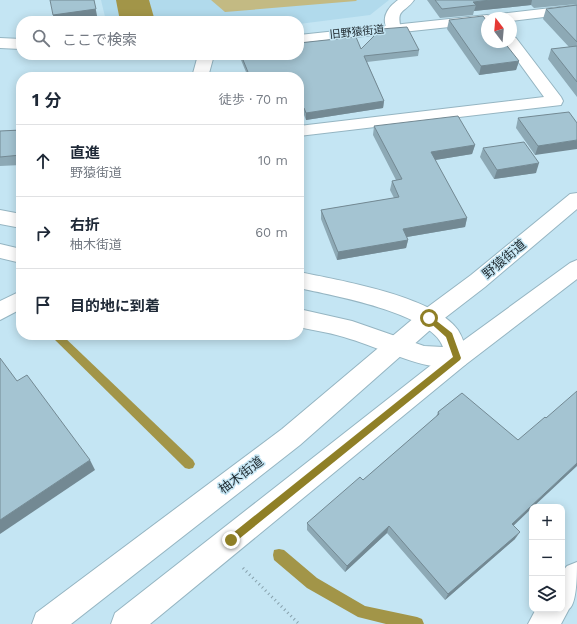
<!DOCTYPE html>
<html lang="ja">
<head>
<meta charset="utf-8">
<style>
	body { margin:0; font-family:"Work Sans","Noto Sans JP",sans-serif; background:#f6f6f7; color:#1f2937 }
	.controls { position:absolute; right:12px; bottom:12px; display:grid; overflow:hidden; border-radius:8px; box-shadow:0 2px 10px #0003 }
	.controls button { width:36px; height:36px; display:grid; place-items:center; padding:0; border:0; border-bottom:1px solid #e0e1e3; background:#fff; color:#1f2937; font:20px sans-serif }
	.compass { position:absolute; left:481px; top:12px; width:36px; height:36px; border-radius:50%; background:#fff; box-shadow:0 2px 10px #0003; rotate:344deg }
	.stop { position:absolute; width:12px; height:12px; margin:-9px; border:3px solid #8f7f26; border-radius:50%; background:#fff }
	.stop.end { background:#8f7f26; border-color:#fff; box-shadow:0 1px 4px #0008 }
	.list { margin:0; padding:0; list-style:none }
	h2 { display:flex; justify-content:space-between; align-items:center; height:52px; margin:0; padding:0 16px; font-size:17px }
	h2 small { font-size:13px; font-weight:400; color:#747a83 }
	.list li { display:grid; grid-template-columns:26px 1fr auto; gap:12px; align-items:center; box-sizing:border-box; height:72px; padding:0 16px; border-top:1px solid #e0e1e3 }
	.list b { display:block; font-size:15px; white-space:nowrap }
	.list p { margin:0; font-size:13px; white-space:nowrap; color:#747a83 }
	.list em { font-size:13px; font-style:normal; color:#747a83 }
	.icon { flex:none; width:22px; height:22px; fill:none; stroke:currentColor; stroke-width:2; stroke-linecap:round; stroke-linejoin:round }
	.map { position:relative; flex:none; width:577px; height:624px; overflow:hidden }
	.search { position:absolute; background:#fff; box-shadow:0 2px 10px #0003; left:16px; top:16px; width:288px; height:44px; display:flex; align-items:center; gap:10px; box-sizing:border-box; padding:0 14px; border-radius:16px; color:#747a83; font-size:15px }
	.panel { position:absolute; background:#fff; box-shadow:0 2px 10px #0003; left:16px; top:72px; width:288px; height:268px; border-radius:16px }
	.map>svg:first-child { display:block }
</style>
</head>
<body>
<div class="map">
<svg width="577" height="624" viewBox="0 0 577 624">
	<rect width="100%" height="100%" fill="#c4e5f3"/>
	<polygon fill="#b1daec" points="101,0 389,0 370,15 299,24 299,21 106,21"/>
	<polygon fill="#c3ba83" points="211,0 357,0 356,1 225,12"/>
	<polygon fill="#a29548" points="116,0 149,0 155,21 120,21"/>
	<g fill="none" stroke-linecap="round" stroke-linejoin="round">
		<g fill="#a29548" fill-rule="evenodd">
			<polygon points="50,335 62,335 193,460 195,464 193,468 189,469 185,468"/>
			<polygon points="279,549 284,550 317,578 365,606 417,617 422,619 424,624 386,624 358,617 307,588 274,560 273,555 274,550"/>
		</g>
		<g stroke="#95b5c2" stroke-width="2">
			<g id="street">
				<path d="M398 0H414C404 14 396 8 401 29L399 32 394 33 389 32C380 19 387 8 398 0Z"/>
				<polygon points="511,36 516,38 561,97 563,101 561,105 299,136 299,126 544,97 504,42 511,42"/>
				<path d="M577 562C577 574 577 604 569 609L561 624H528L536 609H562V572L567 566Z"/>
			</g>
		</g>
		<g stroke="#95b5c2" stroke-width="2">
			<g id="secondary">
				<polygon points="577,5 577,13 511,21 511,18 487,18 487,23 299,43 299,35 487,15 493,17 499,14"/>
				<polygon points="0,38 21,39 21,49 0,48"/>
				<polygon points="198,55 214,55 208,77 192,77"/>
				<polygon points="0,210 21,214 21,228 0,224"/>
				<polygon points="0,244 21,249 21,263 0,258"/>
				<path d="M299 272C338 280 434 296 458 330 463 338 466 348 469 358L465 365C432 376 382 348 350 339 333 333 316 331 299 327V309L352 321 424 346 443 347C432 313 331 295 299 288Z"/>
				<polygon points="21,291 21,309 0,320 0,301"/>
			</g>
		</g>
		<g stroke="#95b5c2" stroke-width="2">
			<g id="primary">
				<polygon points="577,193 577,209 485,287 437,324 300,445 71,624 32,624 36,613 282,429 421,312 471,275 570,194"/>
				<polygon points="577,260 577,279 465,365 150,624 111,624 115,613 449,351 570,263"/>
			</g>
		</g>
		<polyline stroke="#87a1ac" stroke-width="3" stroke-dasharray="1 3.5" stroke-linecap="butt" points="243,568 299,624"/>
		<use href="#street" fill="#fff" fill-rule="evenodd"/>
		<use href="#secondary" fill="#fff" fill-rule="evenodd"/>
		<use href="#primary" fill="#fff" fill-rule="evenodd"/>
	</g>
	<g fill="#8da9b5">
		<polygon points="427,0 577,0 577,4 534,8 531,5 474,11 473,15 440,18"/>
		<polygon points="577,5 577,97 548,59 551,49 569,47 543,19 546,9"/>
		<polygon points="449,20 519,61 516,70 479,75 447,29"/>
		<polygon points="361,49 419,50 418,56 367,62 384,101 383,108 306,120 304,115 248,77 241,60 241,55 299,55"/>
		<polygon points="518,118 577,123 535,155 516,128"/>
		<polygon points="374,126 475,145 472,154 435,160 467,218 465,227 407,237 408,240 406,248 337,260 321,219 321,210 394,198 390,190 392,181 396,180 373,135"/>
		<polygon points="21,130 21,165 0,166 0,131"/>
		<polygon points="483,148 536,173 494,179 480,157"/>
		<polygon points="462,393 514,526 515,539 445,600 387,533 345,572 307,530 307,523 363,480 436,417 438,412"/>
	</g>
	<g fill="#738993">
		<polygon points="94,0 98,21 54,21 53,15"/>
		<polygon points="491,0 532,0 531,5 474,11 476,5 473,2"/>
		<polygon points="519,61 516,70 479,75 481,66"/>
		<polygon points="384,101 383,108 306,120 306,113"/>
		<polygon points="304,108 304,115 299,116 299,109"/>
		<polygon points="577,140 577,149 535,155 538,146"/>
		<polygon points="475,145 472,154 429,161 431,152"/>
		<polygon points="539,163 536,173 494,179 497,170"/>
		<polygon points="467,218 465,227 401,238 403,229"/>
		<polygon points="408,240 406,248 337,260 338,252"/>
		<polygon points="90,460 95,470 0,534 0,520"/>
		<polygon points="577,463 577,466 533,507 532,507 532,508 508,531 512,524"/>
		<polygon points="389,526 387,533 345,572 347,566"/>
		<polygon points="520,532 515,539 445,600 448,594"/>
	</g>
	<g fill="#a4c4d2" stroke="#738993">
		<polygon points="50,0 94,0 96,9 53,15"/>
		<polygon points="435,0 491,0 473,2 476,5 442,9"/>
		<polygon points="577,5 577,42 546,9"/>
		<polygon points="483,16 487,21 487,42 504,42 519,61 481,66 449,20"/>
		<polygon points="407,27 419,50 364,56 384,101 306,113 304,108 299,109 299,77 249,77 250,77 241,55 299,55 299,43 345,38 356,37 361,49 381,29"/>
		<polygon points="577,46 577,82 551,49"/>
		<polygon points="569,112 577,123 577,140 538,146 518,118"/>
		<polygon points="458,116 475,145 431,152 467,218 403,229 408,240 338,252 321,210 399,197 392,181 402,179 374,126"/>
		<polygon points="21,130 21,155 0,157 0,131"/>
		<polygon points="524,142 539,163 497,170 483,148"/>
		<polygon points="0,358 17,381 27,375 90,460 0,520"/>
		<polygon points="577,391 577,463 512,524 520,532 448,594 389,526 347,566 307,523 360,477 363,480 439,414 438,412 462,393 518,440 545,417 546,418"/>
	</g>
	<polygon fill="#8f7f26" points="429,315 452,333 461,358 460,360 234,543 228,543 226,540 228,537 453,357 446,337 427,320 426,318"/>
	<g text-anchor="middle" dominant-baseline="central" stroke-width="3" stroke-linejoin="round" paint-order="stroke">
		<g font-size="11" fill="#232f35" stroke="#c4e5f3">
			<text transform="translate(357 32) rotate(-6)">旧野猿街道</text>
		</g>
		<g font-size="13" fill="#232f35" stroke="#c4e5f3">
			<text transform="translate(504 259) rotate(-40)">野猿街道</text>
			<text transform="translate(241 475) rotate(-37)">柚木街道</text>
		</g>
	</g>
</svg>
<div class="controls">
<button>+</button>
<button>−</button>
<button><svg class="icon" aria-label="layers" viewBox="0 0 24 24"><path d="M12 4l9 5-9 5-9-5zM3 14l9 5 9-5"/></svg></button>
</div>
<svg class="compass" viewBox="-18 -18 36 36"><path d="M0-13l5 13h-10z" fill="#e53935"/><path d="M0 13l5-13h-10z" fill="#747a83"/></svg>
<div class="stop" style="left:429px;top:318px"></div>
<div class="stop end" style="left:231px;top:540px"></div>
<div class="search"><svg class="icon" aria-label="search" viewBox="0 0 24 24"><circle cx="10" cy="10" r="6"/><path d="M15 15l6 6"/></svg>ここで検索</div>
<section class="panel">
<h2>1 分<small>徒歩 · 70 m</small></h2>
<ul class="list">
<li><svg class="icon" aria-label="ahead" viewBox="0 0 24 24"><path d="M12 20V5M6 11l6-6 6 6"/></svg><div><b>直進</b><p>野猿街道</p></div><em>10 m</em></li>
<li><svg class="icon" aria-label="right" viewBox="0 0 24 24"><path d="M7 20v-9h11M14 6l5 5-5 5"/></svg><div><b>右折</b><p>柚木街道</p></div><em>60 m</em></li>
<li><svg class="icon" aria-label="arrive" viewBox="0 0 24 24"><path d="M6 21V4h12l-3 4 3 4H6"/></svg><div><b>目的地に到着</b></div></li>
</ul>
</section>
</div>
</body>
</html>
